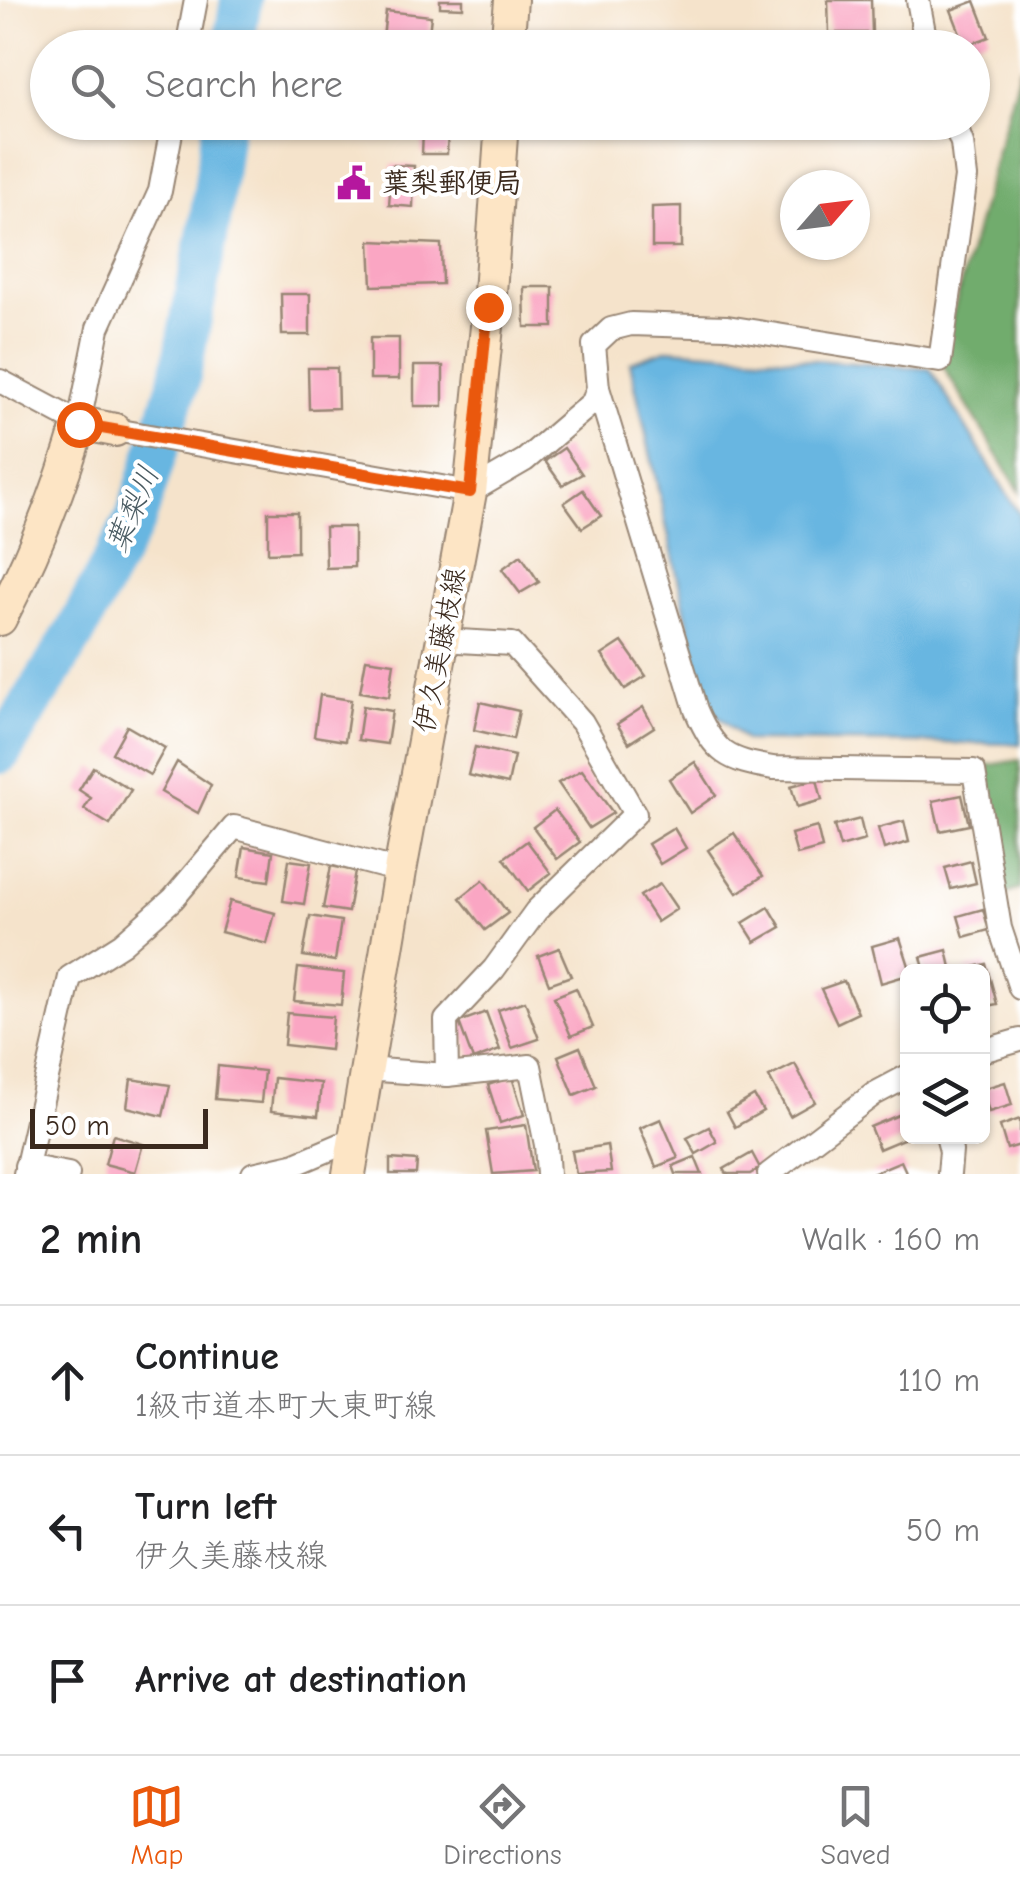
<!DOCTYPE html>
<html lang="en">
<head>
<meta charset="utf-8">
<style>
	body { margin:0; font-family:"Comic Neue","Klee One",sans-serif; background:#f6f6f6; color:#202124 }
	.controls { position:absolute; right:30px; bottom:30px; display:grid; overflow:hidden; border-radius:15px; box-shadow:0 2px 8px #0004 }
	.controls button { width:90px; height:90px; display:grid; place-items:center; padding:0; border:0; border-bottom:2px solid #e0e0e0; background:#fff; color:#202124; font:50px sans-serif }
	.compass { position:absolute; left:780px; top:170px; width:90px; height:90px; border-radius:50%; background:#fff; box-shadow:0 2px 8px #0004; rotate:62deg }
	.scale { position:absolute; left:30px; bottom:25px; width:178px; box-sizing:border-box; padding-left:10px; border:5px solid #3b2a1e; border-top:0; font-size:28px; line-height:35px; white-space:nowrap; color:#3b2a1e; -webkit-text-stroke:8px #fff; paint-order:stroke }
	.stop { position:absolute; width:30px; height:30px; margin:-22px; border:8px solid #ea580c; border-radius:50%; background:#fff }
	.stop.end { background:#ea580c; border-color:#fff; box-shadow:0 2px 10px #0008 }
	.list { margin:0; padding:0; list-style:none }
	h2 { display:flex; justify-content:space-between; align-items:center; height:130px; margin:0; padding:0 40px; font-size:42px }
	h2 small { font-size:32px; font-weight:400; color:#757577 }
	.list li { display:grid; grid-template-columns:65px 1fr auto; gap:30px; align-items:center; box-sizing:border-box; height:150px; padding:0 40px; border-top:2px solid #e0e0e0 }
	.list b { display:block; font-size:38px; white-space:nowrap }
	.list p { margin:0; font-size:32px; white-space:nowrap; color:#757577 }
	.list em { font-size:32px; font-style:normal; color:#757577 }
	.icon { flex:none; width:55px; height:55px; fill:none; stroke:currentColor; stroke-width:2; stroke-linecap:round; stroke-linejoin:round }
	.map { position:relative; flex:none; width:1020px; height:1174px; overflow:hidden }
	.search { position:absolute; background:#fff; box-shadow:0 2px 8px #0004; left:30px; right:30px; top:30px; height:110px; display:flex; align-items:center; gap:25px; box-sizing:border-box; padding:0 35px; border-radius:55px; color:#757577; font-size:38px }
	.sheet { height:580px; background:#fff }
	nav { display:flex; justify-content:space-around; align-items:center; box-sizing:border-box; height:140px; border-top:2px solid #e0e0e0; background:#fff; font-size:28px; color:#757577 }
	nav a { display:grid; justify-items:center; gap:5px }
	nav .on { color:#ea580c }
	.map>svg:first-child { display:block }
</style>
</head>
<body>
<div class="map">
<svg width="1020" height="1174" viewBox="0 0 1020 1174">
	<rect width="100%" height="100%" fill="#fff"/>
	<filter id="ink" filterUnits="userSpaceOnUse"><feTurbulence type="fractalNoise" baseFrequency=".01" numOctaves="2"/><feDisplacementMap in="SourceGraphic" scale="20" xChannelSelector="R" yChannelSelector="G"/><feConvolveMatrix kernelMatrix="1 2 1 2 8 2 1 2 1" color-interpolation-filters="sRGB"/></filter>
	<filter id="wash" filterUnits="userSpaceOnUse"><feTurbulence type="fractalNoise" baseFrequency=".0048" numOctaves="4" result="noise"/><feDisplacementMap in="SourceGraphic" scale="40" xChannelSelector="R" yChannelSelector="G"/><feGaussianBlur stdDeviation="2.25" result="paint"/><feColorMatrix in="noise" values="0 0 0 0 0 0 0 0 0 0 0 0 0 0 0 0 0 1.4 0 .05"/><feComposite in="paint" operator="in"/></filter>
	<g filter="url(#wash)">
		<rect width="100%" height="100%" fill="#f5e3cb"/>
		<g fill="#71ac6d" stroke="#566b46" stroke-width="2.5">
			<polygon points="1020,66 1020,492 940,361"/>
			<polygon points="1020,760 1020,889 995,898 983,766"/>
		</g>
		<polygon fill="#67b6e1" stroke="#517080" stroke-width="2.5" points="669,349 930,369 1020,515 1020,744 746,741 706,705 630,362"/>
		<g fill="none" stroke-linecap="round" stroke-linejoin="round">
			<g stroke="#67b6e1" stroke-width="42">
				<polyline points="233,48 241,0"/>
				<polyline points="0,753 75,633 136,518 179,381 210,221 223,122"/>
			</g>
		</g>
		<g id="blocks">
			<g fill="#faa6c3">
				<polygon points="440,0 463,0 463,8 440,7"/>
				<polygon points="828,0 871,0 872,33 829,33"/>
				<polygon points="975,1 989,37 965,46 951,10"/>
				<polygon points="386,11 431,16 428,43 383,38"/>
				<polygon points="423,131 448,132 447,154 422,154"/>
				<polygon points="392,165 414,166 413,207 389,205"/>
				<polygon points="681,206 681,247 652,247 652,207"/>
				<polygon points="370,241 441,244 442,284 372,286"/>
				<polygon points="524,287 553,287 553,327 525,327"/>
				<polygon points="281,294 310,294 310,335 282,335"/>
				<rect x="370" y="338" width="29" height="41"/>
				<rect x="414" y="366" width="29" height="40"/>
				<polygon points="308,368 337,368 338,408 309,409"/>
				<polygon points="564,448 582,474 562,485 545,461"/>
				<polygon points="583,490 601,516 582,528 564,503"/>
				<polygon points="268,512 297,512 297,552 268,553"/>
				<polygon points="325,527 354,527 354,567 326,568"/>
				<polygon points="521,555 539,582 520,593 502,569"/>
				<polygon points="622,642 646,676 625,689 602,655"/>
				<polygon points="366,659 394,663 389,697 360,692"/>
				<polygon points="320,695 351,700 345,741 314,736"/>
				<polygon points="480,702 519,711 513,739 474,730"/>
				<polygon points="363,706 392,711 387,744 358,740"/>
				<polygon points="643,707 654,727 629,743 617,724"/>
				<polygon points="127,726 165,748 150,775 112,753"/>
				<polygon points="475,747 514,756 508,784 468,775"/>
				<polygon points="177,762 211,785 198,813 161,792"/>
				<polygon points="695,762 716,795 690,813 669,779"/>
				<polygon points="93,767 131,790 110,825 84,809 91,798 79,790"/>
				<polygon points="582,770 613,813 589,828 558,783"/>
				<polygon points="817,779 822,800 797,807 791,786"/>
				<polygon points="962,795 969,825 940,831 933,801"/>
				<polygon points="555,810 580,842 557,859 533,827"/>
				<polygon points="860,819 865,840 840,847 834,826"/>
				<polygon points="904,821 909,842 884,849 878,828"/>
				<polygon points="817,827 822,848 797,855 791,834"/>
				<polygon points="674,828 686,848 660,864 648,844"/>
				<polygon points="734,833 763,876 737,893 708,850"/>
				<polygon points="527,841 551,873 528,891 504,858"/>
				<polygon points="244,847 273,852 269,881 239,877"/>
				<polygon points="289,860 311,863 304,904 283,901"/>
				<polygon points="971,861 976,883 951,889 945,868"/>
				<polygon points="331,866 355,871 348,912 323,908"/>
				<polygon points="483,880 508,913 485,930 460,898"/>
				<polygon points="660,884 677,909 657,922 640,896"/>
				<polygon points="230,901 275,913 267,944 221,932"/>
				<polygon points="769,907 781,927 755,942 743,923"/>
				<polygon points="983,909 989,930 964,937 958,916"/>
				<polygon points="310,916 341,921 335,961 303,956"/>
				<polygon points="900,938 911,972 908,972 908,975 881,983 872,946"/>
				<polygon points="559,948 571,976 549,984 538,956"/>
				<polygon points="947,950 952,972 925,972 921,957"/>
				<polygon points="986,964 997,1004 982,1007 982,972 962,970"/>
				<polygon points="298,968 344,973 341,1005 294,1001"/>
				<polygon points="844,981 858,1013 837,1023 821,989"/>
				<polygon points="576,988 593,1027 571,1036 554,997"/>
				<polygon points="525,1001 539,1039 512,1048 498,1010"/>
				<polygon points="486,1012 500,1050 473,1060 459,1022"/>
				<polygon points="287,1013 333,1017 330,1050 284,1045"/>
				<polygon points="580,1047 596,1086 574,1095 558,1056"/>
				<polygon points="795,1064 815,1102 790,1116 769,1077"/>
				<polygon points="218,1066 264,1071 261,1103 215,1099"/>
				<polygon points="512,1077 524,1115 500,1123 488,1085"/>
				<polygon points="274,1078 321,1083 318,1116 271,1111"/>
				<polygon points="131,1079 170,1085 163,1116 127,1107"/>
				<polygon points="1005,1082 1012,1105 989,1112 982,1089"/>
				<polygon points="754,1096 763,1111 735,1127 727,1112"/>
				<polygon points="908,1111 908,1137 879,1149 870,1127"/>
				<polygon points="661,1119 678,1158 656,1167 640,1128"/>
				<polygon points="1020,1119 1020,1145 1007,1149 1000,1126"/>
				<polygon points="526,1125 533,1171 493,1174 486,1131"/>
				<polygon points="709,1127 717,1142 696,1154 687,1138"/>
				<polygon points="113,1135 143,1144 135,1172 105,1164"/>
				<polygon points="607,1145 611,1172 576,1174 572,1151"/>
				<polygon points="752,1153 760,1168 750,1174 727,1174 724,1169"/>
				<polygon points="695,1157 702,1174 676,1174 673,1166"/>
				<polygon points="390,1159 417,1161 416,1174 390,1174"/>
				<polygon points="901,1161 907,1174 870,1174"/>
			</g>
		</g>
	</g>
	<g filter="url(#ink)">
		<use href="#blocks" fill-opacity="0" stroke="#988674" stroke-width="2.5"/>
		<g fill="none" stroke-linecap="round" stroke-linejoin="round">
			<g stroke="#988674" stroke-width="26">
				<g id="street">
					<polyline points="918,0 927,48"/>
					<polyline points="187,48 196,0"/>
					<polyline points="0,381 79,423 98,328 160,191 173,122"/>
					<path d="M598 388 696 710C715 754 727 760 773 768L974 771 1000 928 1020 988"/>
					<polyline points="115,430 470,492 525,460 593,402 598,388 594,345 611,329 631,324 727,327 940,361 966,177 962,143 954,122"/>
					<polyline points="441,640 512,644 582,722 635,814 536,911 494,969 446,1020 447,1075"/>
					<polyline points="982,1051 1020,1040"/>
					<polyline points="365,1069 447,1075 530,1066 546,1145 548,1174"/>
					<polyline points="947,1136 951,1151 949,1174"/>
					<polyline points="26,1166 68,1174"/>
					<polyline points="25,1174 70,977 122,944 173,899 234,827 400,871"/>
					<polyline points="253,1174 293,1165 354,1139"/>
					<polyline points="769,1174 874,1094 908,1076"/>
				</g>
			</g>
			<g stroke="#988674" stroke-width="36">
				<g id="secondary">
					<polyline points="507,48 511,0"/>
					<path d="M0 619C33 556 59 492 79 423L115 430"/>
					<polyline points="349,1174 400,871 470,492 489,307 502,122"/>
				</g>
			</g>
			<use href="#street" stroke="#fff" stroke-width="22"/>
			<use href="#secondary" stroke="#fde5c5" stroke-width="32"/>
		</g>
	</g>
	<g fill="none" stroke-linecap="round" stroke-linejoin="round" filter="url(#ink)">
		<polyline stroke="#ea580c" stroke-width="12" points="79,424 470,492 488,307"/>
	</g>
	<defs>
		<g id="civic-bare" transform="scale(2.7)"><path d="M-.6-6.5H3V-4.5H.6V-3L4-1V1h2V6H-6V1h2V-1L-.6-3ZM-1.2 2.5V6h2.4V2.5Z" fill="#b5179e" stroke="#fff" stroke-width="2.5" paint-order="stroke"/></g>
	</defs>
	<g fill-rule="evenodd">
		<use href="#civic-bare" x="354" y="183"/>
	</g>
	<g text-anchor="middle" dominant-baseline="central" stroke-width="8" stroke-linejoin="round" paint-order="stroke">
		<g font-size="28" font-weight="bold" fill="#3b2a1e" stroke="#fff" text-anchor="start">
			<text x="382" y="183">葉梨郵便局</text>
		</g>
		<g font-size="28" fill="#3b2a1e" stroke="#fff">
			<text transform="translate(440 650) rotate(-79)">伊久美藤枝線</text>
		</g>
		<g font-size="30" font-style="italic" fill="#4a5b62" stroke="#fff">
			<text transform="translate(133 509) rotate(-67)">葉梨川</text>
		</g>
	</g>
</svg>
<div class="controls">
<button><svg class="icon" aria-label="locate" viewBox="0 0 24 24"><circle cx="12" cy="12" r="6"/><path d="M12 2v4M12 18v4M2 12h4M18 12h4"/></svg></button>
<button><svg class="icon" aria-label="layers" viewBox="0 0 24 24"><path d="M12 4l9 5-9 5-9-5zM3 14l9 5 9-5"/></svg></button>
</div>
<svg class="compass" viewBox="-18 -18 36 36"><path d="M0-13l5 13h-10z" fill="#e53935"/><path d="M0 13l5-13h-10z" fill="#757577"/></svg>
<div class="scale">50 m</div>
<div class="stop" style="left:79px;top:424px"></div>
<div class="stop end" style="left:488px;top:307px"></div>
<div class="search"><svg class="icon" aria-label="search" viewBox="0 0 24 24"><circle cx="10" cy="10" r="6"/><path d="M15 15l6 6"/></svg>Search here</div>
</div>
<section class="sheet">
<h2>2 min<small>Walk · 160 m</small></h2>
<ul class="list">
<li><svg class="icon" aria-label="ahead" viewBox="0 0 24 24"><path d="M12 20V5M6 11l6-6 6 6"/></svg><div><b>Continue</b><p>1級市道本町大東町線</p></div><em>110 m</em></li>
<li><svg class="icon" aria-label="left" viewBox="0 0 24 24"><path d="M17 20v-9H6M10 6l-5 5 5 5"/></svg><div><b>Turn left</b><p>伊久美藤枝線</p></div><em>50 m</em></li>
<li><svg class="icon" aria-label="arrive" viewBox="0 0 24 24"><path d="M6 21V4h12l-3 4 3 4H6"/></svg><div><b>Arrive at destination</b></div></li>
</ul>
</section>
<nav>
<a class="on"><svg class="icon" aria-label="map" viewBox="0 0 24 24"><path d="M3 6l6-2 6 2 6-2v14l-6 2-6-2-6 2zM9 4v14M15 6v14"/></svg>Map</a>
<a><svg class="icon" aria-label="directions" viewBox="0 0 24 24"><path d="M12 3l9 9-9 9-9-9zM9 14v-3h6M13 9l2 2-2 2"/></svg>Directions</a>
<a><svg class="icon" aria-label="saved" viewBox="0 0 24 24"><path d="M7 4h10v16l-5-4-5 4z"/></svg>Saved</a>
</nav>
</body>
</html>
